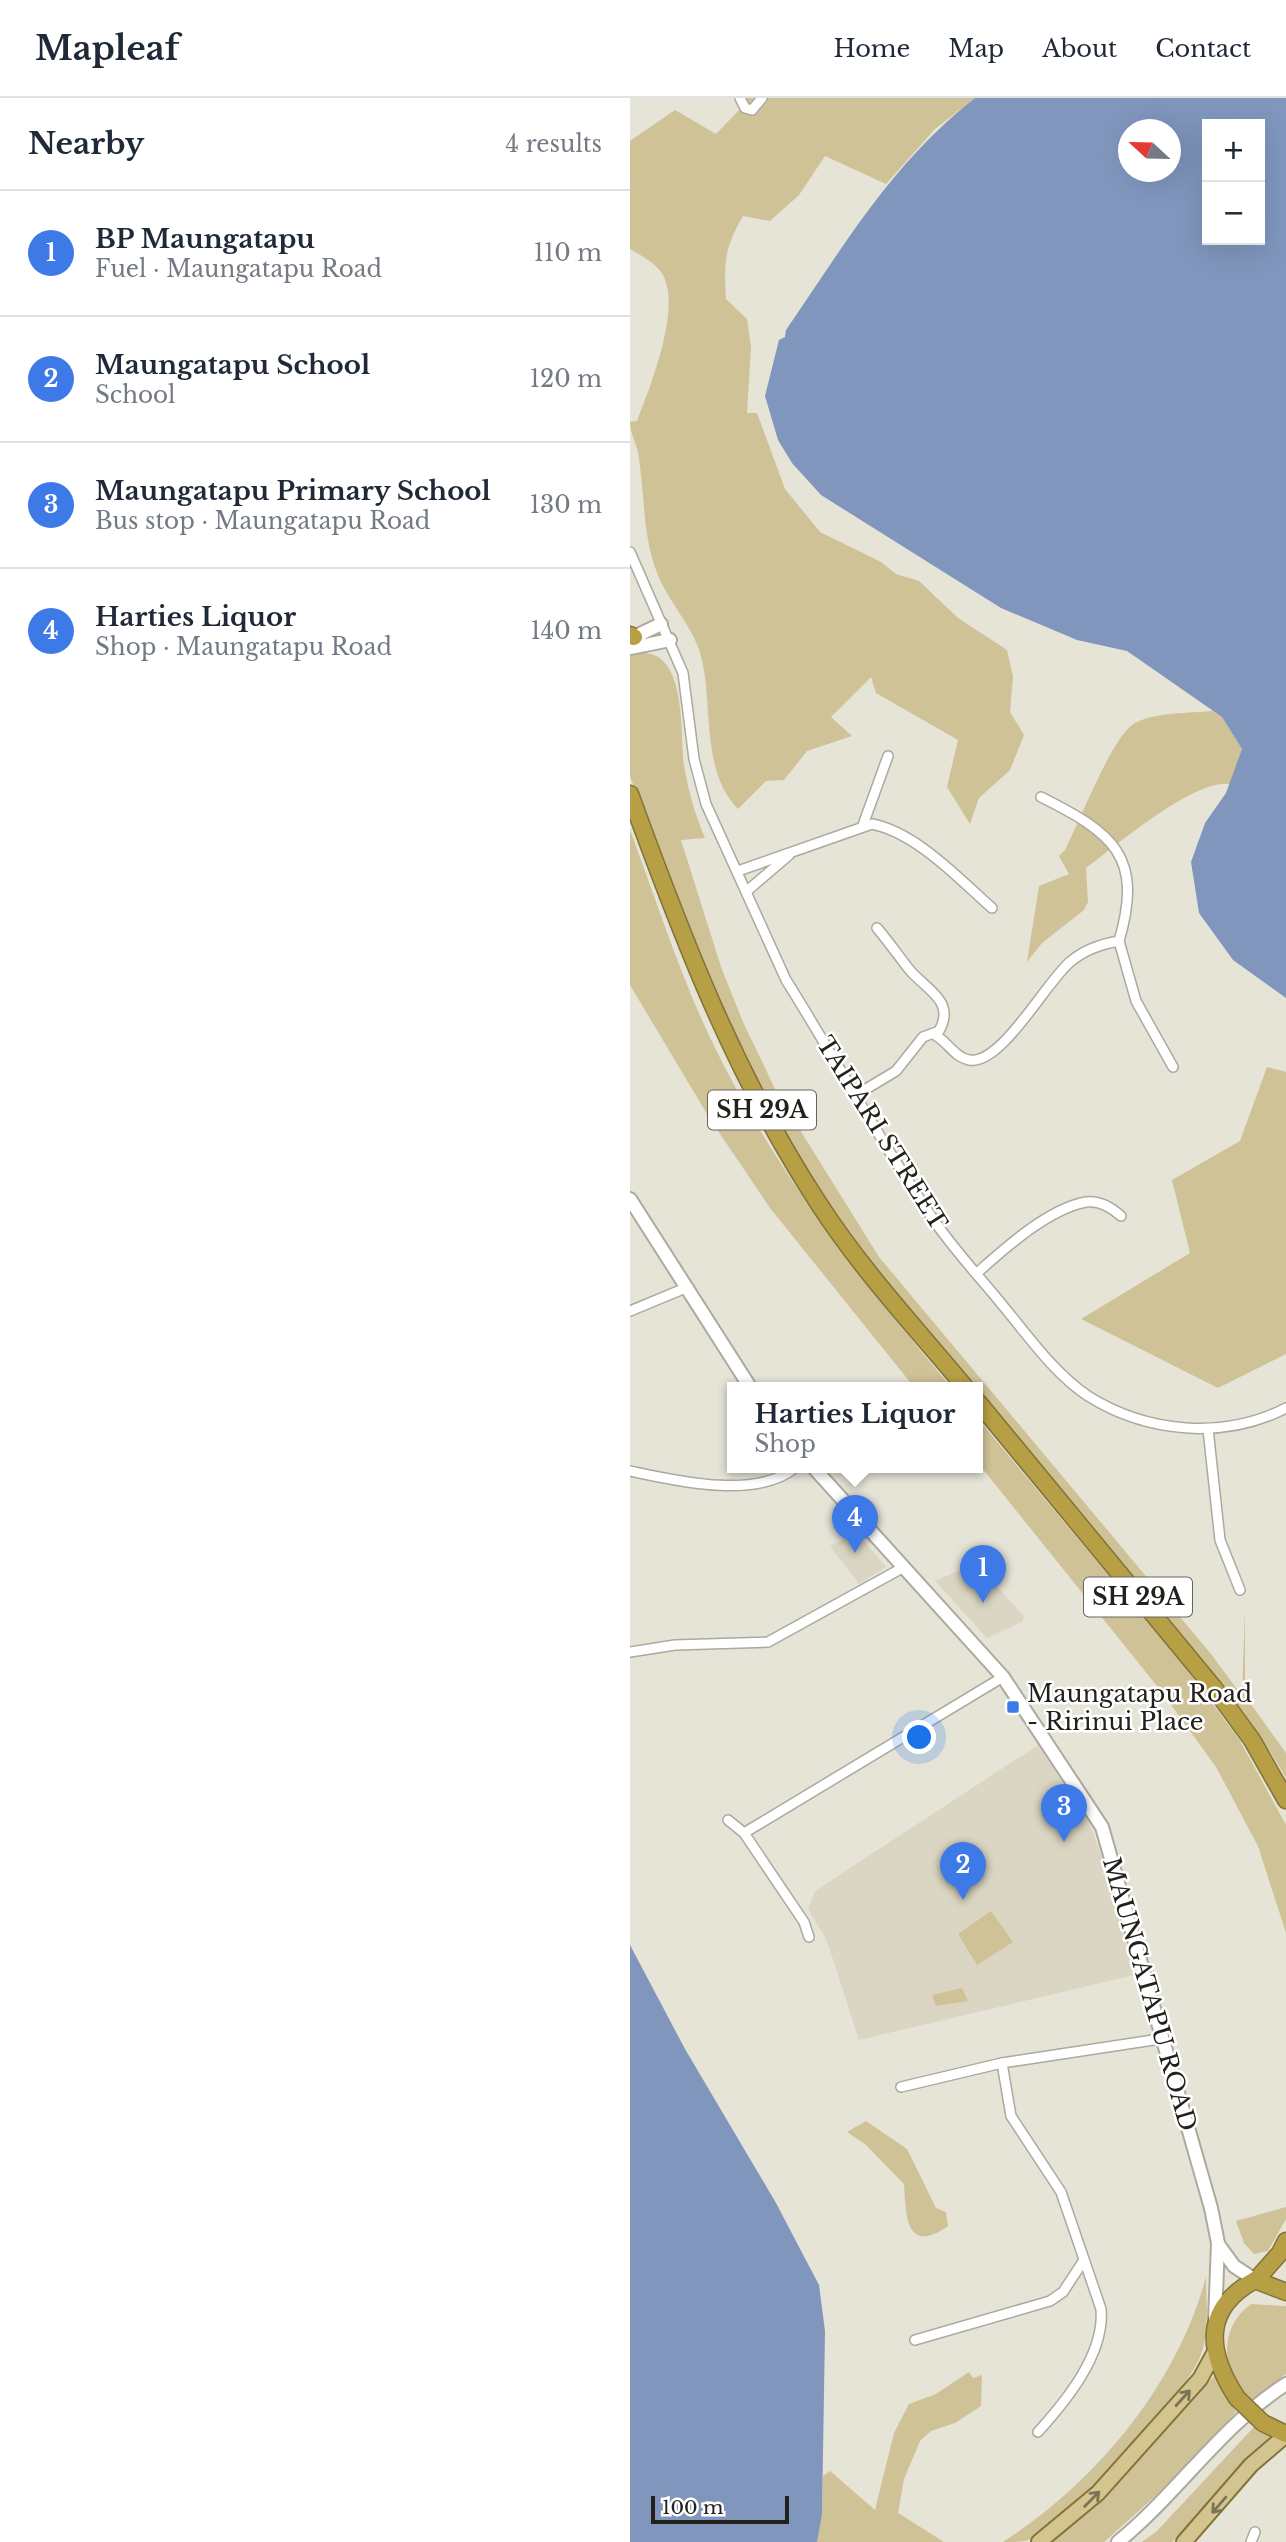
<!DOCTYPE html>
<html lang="en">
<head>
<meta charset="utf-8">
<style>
	body { margin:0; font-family:"Libre Baskerville",serif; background:#f6f6f7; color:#1f2937 }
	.controls { position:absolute; right:21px; top:21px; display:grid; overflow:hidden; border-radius:0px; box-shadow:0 7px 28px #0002 }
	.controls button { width:63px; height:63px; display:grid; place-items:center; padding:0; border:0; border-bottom:2px solid #e0e1e3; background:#fff; color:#1f2937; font:35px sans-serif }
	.compass { position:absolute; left:488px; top:21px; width:63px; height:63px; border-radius:50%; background:#fff; box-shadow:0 7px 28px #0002; rotate:292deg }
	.scale { position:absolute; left:21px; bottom:18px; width:138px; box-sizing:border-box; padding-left:7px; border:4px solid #22211c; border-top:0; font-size:19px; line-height:24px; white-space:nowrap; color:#22211c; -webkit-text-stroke:5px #fff; paint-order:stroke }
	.you { position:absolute; left:290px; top:1640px; width:24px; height:24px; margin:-18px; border:5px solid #fff; border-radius:50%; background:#1a73e8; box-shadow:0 0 0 10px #1a73e833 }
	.badge { display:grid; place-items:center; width:46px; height:46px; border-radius:50%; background:#3e79e8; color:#fff; font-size:23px; font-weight:700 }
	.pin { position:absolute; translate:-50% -58px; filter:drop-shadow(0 2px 4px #0008) }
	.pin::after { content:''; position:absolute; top:37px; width:24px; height:21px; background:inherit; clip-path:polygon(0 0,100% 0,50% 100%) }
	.popup { position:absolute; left:97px; top:1284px; width:256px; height:91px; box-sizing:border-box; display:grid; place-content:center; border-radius:0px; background:#fff; filter:drop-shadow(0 2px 5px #0005); font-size:23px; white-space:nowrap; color:#747a83 }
	.popup b { font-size:26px; color:#1f2937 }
	.popup::after { content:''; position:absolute; left:50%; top:100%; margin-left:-14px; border:14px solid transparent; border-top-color:#fff }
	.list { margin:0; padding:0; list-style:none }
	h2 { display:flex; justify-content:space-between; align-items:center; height:91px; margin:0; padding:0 28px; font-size:30px }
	h2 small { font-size:23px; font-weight:400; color:#747a83 }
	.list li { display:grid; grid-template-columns:46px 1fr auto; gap:21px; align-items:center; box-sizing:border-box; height:126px; padding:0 28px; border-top:2px solid #e0e1e3 }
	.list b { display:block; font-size:26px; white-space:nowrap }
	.list p { margin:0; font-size:23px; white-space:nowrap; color:#747a83 }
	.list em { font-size:23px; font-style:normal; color:#747a83 }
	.map { position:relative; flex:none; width:656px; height:2444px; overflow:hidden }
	header { display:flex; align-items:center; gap:42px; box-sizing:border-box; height:98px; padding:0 35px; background:#fff; border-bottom:2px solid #e0e1e3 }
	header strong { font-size:33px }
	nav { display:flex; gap:38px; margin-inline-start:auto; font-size:24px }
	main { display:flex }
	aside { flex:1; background:#fff }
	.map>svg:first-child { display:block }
</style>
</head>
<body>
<header>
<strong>Mapleaf</strong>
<nav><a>Home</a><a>Map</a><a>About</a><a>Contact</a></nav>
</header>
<main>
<aside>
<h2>Nearby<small>4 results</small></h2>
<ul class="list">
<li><span class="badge">1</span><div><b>BP Maungatapu</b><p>Fuel · Maungatapu Road</p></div><em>110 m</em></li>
<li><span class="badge">2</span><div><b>Maungatapu School</b><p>School</p></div><em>120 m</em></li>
<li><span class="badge">3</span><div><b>Maungatapu Primary School</b><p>Bus stop · Maungatapu Road</p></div><em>130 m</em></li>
<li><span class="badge">4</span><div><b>Harties Liquor</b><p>Shop · Maungatapu Road</p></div><em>140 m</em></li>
</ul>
</aside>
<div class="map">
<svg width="656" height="2444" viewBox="0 0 656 2444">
	<rect width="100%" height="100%" fill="#e6e3d7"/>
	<g fill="#dbd6c3">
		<polygon points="227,1435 256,1469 229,1486 200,1448"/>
		<polygon points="346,1465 394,1518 392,1524 357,1540 305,1483"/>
		<polygon points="408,1647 459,1725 471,1756 504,1877 229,1942 197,1843 178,1811 185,1793"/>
	</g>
	<g fill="#cec296">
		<path d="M109 0H345L305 31 256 86 195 58 169 97 140 123 113 118C94 151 94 164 96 201L117 221 121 249 117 315H127L155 391 190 434 251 464 266 476 289 483 328 520 377 552 383 578 380 614 394 637 380 672 349 700 340 726 317 689 328 642 246 595 241 579 201 619 222 638 177 653 154 682 136 683 108 711C71 673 83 610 72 562 65 529 37 504 26 472 12 434 15 394 8 355 6 344 0 335 0 324L7 323C19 291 54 206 31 174 25 165 9 156 0 151V43L45 12 86 36 114 7Z"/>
		<path d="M13 555C57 555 50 636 54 667 58 692 65 717 75 740L51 742 91 869 113 924 147 995 249 1159 581 1556 612 1598 615 1513V1598L656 1655V1680C616 1610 562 1550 510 1489 455 1425 401 1362 348 1297V1289H341L217 1138 160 1050 77 884 0 678V557Z"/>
		<path d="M583 613 592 619 612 651 600 686C563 681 486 748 456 770L458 804 454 812 412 845 397 864 409 788 439 776 429 758 435 752C449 725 481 642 502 627 521 614 561 615 583 613Z"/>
		<path d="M0 732C27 804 51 881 85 950 146 1074 232 1184 321 1289H284L140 1110 80 1021 0 887Z"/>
		<polygon points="637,969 656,974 656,1256 588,1290 451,1221 560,1155 542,1082 610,1043"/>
		<polygon points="348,1321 551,1564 609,1641 656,1727 656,1835 628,1748 586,1669 531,1593 348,1365"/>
		<polygon points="361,1813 383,1844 347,1867 328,1836"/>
		<polygon points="332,1890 338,1903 306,1908 302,1897"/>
		<path d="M236 2023 277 2051 306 2110 316 2114 318 2128C275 2158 276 2116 274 2086L235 2046 217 2034Z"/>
		<polygon points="656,2109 656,2121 638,2153 624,2156 614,2145 606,2123"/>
		<path d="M576 2179C576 2204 580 2236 570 2259 551 2303 442 2420 399 2442 392 2444 381 2444 373 2444 466 2384 547 2287 576 2179Z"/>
		<path d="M621 2206 656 2208V2276L621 2303C591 2275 587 2231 621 2206Z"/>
		<polygon points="339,2274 343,2280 352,2277 351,2308 325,2325 301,2333 290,2343 274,2381 268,2415 314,2444 187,2444 192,2417 193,2378 200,2373 245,2412 264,2335 279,2306 306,2296"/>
		<polygon points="587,2275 606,2314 540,2385 474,2444 420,2444 463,2411"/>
		<polygon points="624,2329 641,2339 542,2444 512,2444 527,2433"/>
	</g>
	<g fill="#8096bd" fill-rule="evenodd">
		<path d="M345 0H656V900L603 862 569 815 561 764 575 725 596 695 612 651 592 619 497 553 447 542 371 510 191 397 162 365 148 342 135 298 149 242 155 239 156 232C215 146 262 65 345 0ZM577 26H630V142H577ZM499 32H540V74H499Z"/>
		<polygon points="0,1847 55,1951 146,2105 189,2187 195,2233 192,2417 187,2444 0,2444"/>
	</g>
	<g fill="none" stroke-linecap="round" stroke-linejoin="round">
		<g stroke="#aca99e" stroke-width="12">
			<g id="street">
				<polyline points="110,0 115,10 122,12 132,0"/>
				<path d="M0 454 53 575 64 661 76 706 156 882C205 960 249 1042 301 1118 322 1150 350 1179 374 1209 399 1239 425 1276 458 1298 517 1335 594 1342 656 1310"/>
				<polyline points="233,727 258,658"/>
				<path d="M108 773 242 726C287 735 329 781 362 810"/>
				<polyline points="117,793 159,757"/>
				<polyline points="489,843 506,903 543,969"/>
				<path d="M305 937C318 944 324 959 339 962 371 968 416 884 440 864 454 852 471 846 489 843 514 758 483 735 411 699"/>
				<path d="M226 997 266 973 293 939 309 933C327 902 293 890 278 870 268 857 258 843 247 830"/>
				<path d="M347 1175C375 1150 418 1111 456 1104 469 1102 482 1110 491 1118"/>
				<polyline points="0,1213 58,1189"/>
				<polyline points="578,1331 590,1442 610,1492"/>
				<path d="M0 1373C47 1383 127 1402 166 1369"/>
				<polyline points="0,1554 45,1547 138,1544 274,1469"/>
				<polyline points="98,1722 114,1735 174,1824 179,1839"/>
				<polyline points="114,1735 373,1579"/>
				<path d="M372 1965 381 2018 431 2094 471 2211C475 2256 436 2303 408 2334"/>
				<polyline points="271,1989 372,1965 530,1941"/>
				<polyline points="285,2242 420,2203 433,2194 454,2162"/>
				<polyline points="621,2444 625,2434"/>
			</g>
		</g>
		<g stroke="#aca99e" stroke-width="16">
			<g id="secondary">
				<polyline points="0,541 31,526"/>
				<polyline points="0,550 40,542"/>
				<polyline points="0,1101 120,1289"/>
				<polyline points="183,1369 373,1579 472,1729 581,2110 588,2145 585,2222"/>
				<polyline points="588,2146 604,2168 625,2182"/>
				<path d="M488 2444C548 2395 591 2328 656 2286"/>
			</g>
		</g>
		<g stroke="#837337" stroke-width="18">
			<g id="primary">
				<polyline points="409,2444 468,2395 570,2281 586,2252"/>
				<polyline points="554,2444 621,2367 656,2337"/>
			</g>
		</g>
		<g stroke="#837337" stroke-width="19">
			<g id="highway">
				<polyline points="0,537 4,539"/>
				<path d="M0 696C52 839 105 978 189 1106 231 1171 285 1229 335 1289"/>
				<polyline points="348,1304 584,1590 622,1642 656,1702"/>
				<polyline points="626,2182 650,2155 656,2143"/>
				<path d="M607 2300C577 2254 572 2211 625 2182L656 2194"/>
				<polyline points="633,2325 656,2336"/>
			</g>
		</g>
		<use href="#street" stroke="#fff" stroke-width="9"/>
		<use href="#secondary" stroke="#fff" stroke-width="12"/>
		<use href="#primary" stroke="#d4c590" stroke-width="14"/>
		<use href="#highway" stroke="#b79f46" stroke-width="16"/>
		<g stroke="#837337" stroke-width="19" stroke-linecap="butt">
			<polyline id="highway-bridge" points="607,2300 633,2325"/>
		</g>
		<use href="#highway-bridge" stroke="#b79f46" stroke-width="16"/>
	</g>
	<defs><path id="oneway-shaft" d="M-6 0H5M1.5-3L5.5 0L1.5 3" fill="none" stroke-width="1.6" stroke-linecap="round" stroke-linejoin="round" transform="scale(1.75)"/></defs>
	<g stroke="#7b7356">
		<use href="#oneway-shaft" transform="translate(553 2300) rotate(-48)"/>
		<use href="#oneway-shaft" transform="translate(462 2401) rotate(-45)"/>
		<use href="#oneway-shaft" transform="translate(589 2407) rotate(131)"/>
	</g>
	<rect fill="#3e79e8" stroke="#fff" stroke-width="2.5" x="376" y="1602" width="14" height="14" rx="3.5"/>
	<g text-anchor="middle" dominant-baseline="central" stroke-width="5" stroke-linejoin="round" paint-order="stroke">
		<g fill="#fff" stroke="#646460" stroke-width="2">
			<rect x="78" y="992.5" width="108" height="39" rx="5"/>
			<rect x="454" y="1479.5" width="108" height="39" rx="5"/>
		</g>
		<g font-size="23" font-weight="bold" fill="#22211c">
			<text x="132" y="1012">SH 29A</text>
			<text x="508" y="1499">SH 29A</text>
		</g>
		<g font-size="24" fill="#22211c" stroke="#fff">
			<text transform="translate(252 1035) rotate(58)">TAIPARI STREET</text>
			<text transform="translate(520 1896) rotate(74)">MAUNGATAPU ROAD</text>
		</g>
		<g font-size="24" fill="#22211c" stroke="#fff" text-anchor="start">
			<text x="397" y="1595">Maungatapu Road<tspan x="397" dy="28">- Ririnui Place</tspan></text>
		</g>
	</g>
</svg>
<div class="controls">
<button>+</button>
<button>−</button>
</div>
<svg class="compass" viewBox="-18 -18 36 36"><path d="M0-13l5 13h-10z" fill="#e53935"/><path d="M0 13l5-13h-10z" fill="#747a83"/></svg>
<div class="scale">100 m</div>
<div class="you"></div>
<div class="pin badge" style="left:353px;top:1505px">1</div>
<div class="pin badge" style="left:333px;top:1802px">2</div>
<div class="pin badge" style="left:434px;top:1744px">3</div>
<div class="pin badge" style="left:225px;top:1455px">4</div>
<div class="popup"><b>Harties Liquor</b>Shop</div>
</div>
</main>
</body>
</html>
